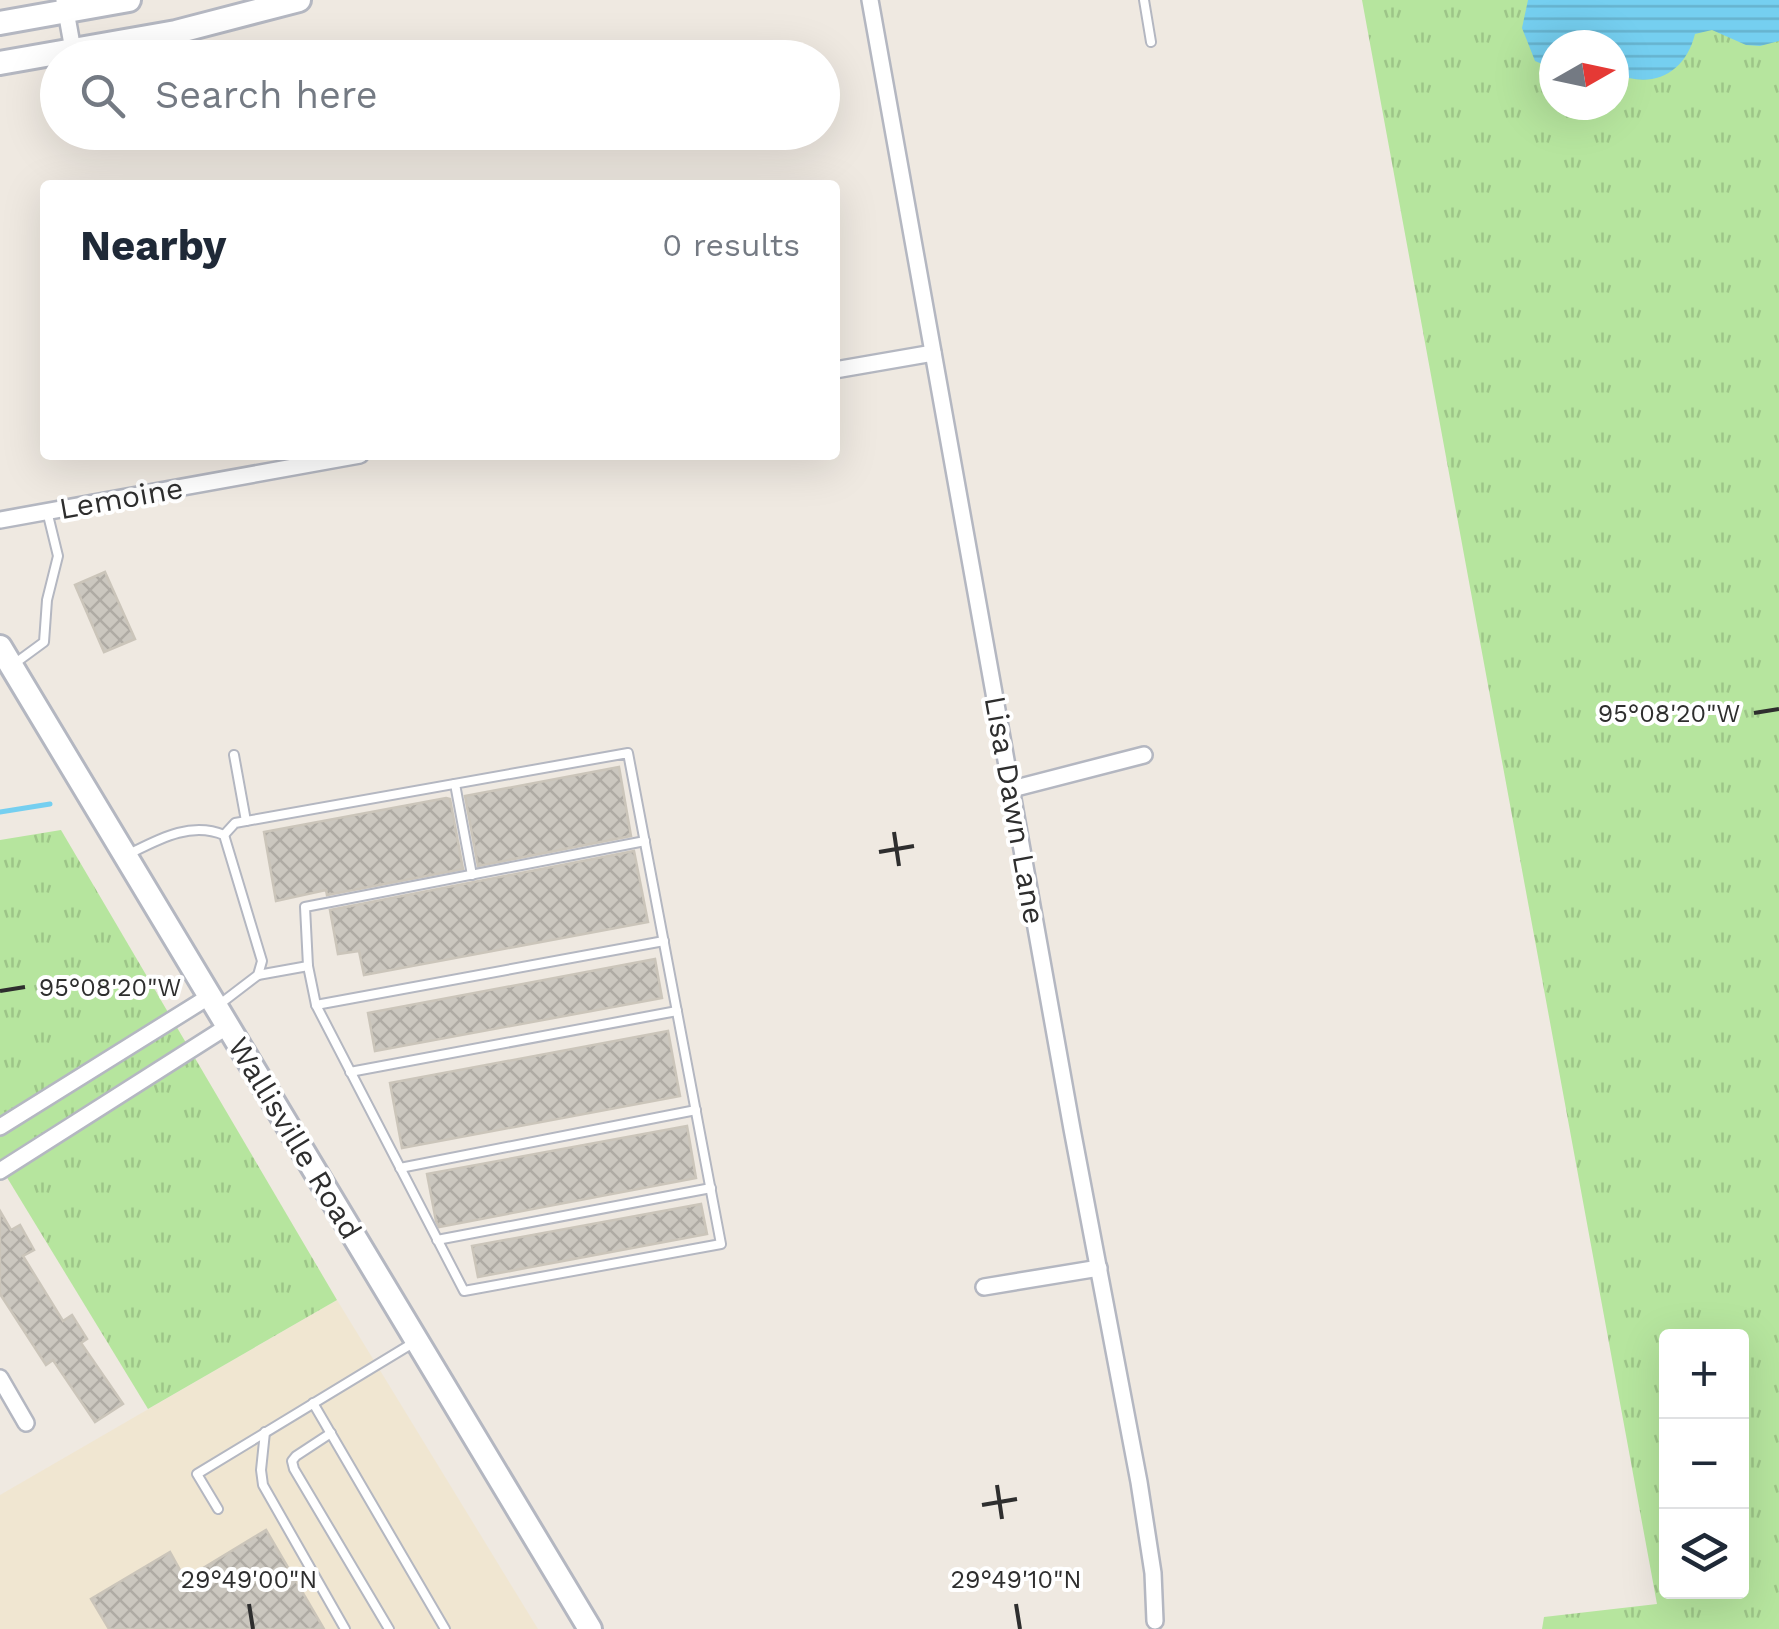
<!DOCTYPE html>
<html lang="en">
<head>
<meta charset="utf-8">
<style>
	body { margin:0; font-family:"Work Sans",sans-serif; background:#f6f6f7; color:#1f2937 }
	.controls { position:absolute; right:30px; bottom:30px; display:grid; overflow:hidden; border-radius:10px; box-shadow:0 10px 40px #0002 }
	.controls button { width:90px; height:90px; display:grid; place-items:center; padding:0; border:0; border-bottom:2px solid #e0e1e3; background:#fff; color:#1f2937; font:50px sans-serif }
	.compass { position:absolute; left:1539px; top:30px; width:90px; height:90px; border-radius:50%; background:#fff; box-shadow:0 10px 40px #0002; rotate:81deg }
	.list { margin:0; padding:0; list-style:none }
	h2 { display:flex; justify-content:space-between; align-items:center; height:130px; margin:0; padding:0 40px; font-size:42px }
	h2 small { font-size:32px; font-weight:400; color:#747a83 }
	.icon { flex:none; width:55px; height:55px; fill:none; stroke:currentColor; stroke-width:2; stroke-linecap:round; stroke-linejoin:round }
	.map { position:relative; flex:none; width:1779px; height:1629px; overflow:hidden }
	.search { position:absolute; background:#fff; box-shadow:0 10px 40px #0002; left:40px; top:40px; width:800px; height:110px; display:flex; align-items:center; gap:25px; box-sizing:border-box; padding:0 35px; border-radius:55px; color:#747a83; font-size:38px }
	.panel { position:absolute; background:#fff; box-shadow:0 10px 40px #0002; left:40px; top:180px; width:800px; height:280px; border-radius:10px }
	.map>svg:first-child { display:block }
</style>
</head>
<body>
<div class="map">
<svg width="1779" height="1629" viewBox="0 0 1779 1629">
	<defs>
		<pattern id="grass-tufts" width="24" height="20" patternUnits="userSpaceOnUse" patternTransform="scale(2.5)"><rect width="24" height="20" fill="#b6e59e"/><path d="M3 7l-1-3M5 7V3M7 7l1-3M15 17l-1-3M17 17v-4M19 17l1-3" fill="none" stroke="#9dc588"/></pattern>
		<pattern id="water-rules" width="6" height="5" patternUnits="userSpaceOnUse" patternTransform="scale(2.5)"><rect width="6" height="5" fill="#75cff0"/><path d="M0 2.5h6" fill="none" stroke="#66b2ce"/></pattern>
		<pattern id="building-cross-hatch" width="8" height="8" patternUnits="userSpaceOnUse" patternTransform="scale(2.5)"><rect width="8" height="8" fill="#cbc7bf"/><path d="M0 0l8 8M0 8l8-8" fill="none" stroke="#afaba4"/></pattern>
	</defs>
	<rect width="100%" height="100%" fill="#efe9e1"/>
	<polygon fill="#f0e6d1" points="337,1300 538,1629 0,1629 0,1495"/>
	<g fill="url(#grass-tufts)" fill-rule="evenodd">
		<path d="M1362 0H1779V1629H1542L1544 1617 1657 1604ZM1554 45H1614V105H1554ZM1666 1336H1742V1592H1666Z"/>
		<polygon points="61,830 337,1300 148,1409 0,1166 0,840"/>
	</g>
	<path fill="url(#water-rules)" d="M1528 0H1779V41L1760 46 1746 45 1712 30 1695 34C1685 74 1652 90 1614 73V45H1554V69L1535 61 1522 28Z"/>
	<g fill="none" stroke-linecap="round" stroke-linejoin="round">
		<polyline stroke="#75cff0" stroke-width="5" points="0,812 50,804"/>
	</g>
	<g fill="url(#building-cross-hatch)" stroke="#cbc5ba" stroke-width="2.5">
		<polygon points="105,572 135,639 104,652 75,585"/>
		<polygon points="619,767 631,836 478,866 465,796"/>
		<polygon points="446,798 450,799 463,869 327,895 326,890 276,901 264,832"/>
		<polygon points="634,851 648,922 364,975 359,951 338,954 330,910"/>
		<polygon points="655,959 662,998 375,1051 368,1013"/>
		<polygon points="668,1031 680,1096 402,1148 390,1083"/>
		<polygon points="687,1126 696,1178 439,1227 436,1221 427,1174"/>
		<polygon points="701,1204 707,1234 478,1277 472,1246"/>
		<polygon points="0,1211 11,1230 20,1225 34,1250 23,1256 63,1321 72,1315 87,1339 81,1343 123,1404 95,1422 53,1360 46,1365 0,1294"/>
		<polygon points="266,1530 324,1629 109,1629 91,1599 170,1552 185,1579"/>
	</g>
	<g fill="none" stroke-linecap="round" stroke-linejoin="round">
		<g stroke="#b4b7c1" stroke-width="12">
			<g id="lane">
				<polyline points="1144,0 1151,42"/>
				<polyline points="14,664 44,642 47,600 58,556 47,511"/>
				<polyline points="234,755 246,821"/>
				<polyline points="455,784 472,875"/>
				<polyline points="224,835 235,823 628,753 721,1244 464,1291 316,1005 308,966 258,975"/>
				<path d="M129 854C159 839 191 821 224 835L262 961 258 975 220 1004"/>
				<polyline points="308,966 305,907 645,841"/>
				<polyline points="316,1005 664,941"/>
				<polyline points="350,1072 677,1011"/>
				<polyline points="400,1168 696,1110"/>
				<polyline points="437,1240 711,1188"/>
				<polyline points="313,1403 445,1629"/>
				<polyline points="265,1432 261,1470 263,1485 345,1629"/>
				<polyline points="331,1433 296,1456 292,1461 294,1469 389,1629"/>
				<polyline points="218,1509 197,1474 413,1343"/>
			</g>
		</g>
		<g stroke="#b4b7c1" stroke-width="20">
			<g id="street">
				<polyline points="64,0 73,50"/>
				<polyline points="870,0 1072,1129 1139,1482 1153,1573 1155,1621"/>
				<polyline points="835,370 933,353"/>
				<polyline points="0,520 360,455"/>
				<polyline points="1012,789 1144,755"/>
				<polyline points="0,1127 210,996"/>
				<polyline points="0,1171 228,1026"/>
				<polyline points="984,1287 1099,1268"/>
				<polyline points="0,1378 26,1423"/>
			</g>
		</g>
		<g stroke="#b4b7c1" stroke-width="28">
			<g id="secondary">
				<polyline points="0,23 129,0"/>
				<polyline points="0,63 176,32 299,0"/>
				<polyline points="0,647 590,1629"/>
			</g>
		</g>
		<use href="#lane" stroke="#fff" stroke-width="8"/>
		<use href="#street" stroke="#fff" stroke-width="15"/>
		<use href="#secondary" stroke="#fff" stroke-width="22"/>
	</g>
	<path fill="none" stroke="#2e2e2e" stroke-width="4" d="M1754 713 1779 709M894 832 899 866M879 852 914 846M0 991 25 987M997 1485 1002 1519M982 1505 1017 1499M249 1604 253 1629M1016 1604 1020 1629"/>
	<g text-anchor="middle" dominant-baseline="central" stroke-width="8" stroke-linejoin="round" paint-order="stroke">
		<g font-size="30" fill="#2e2e2e" stroke="#fff">
			<text transform="translate(121 498) rotate(-10)">Lemoine</text>
			<text transform="translate(1015 810) rotate(80)">Lisa Dawn Lane</text>
			<text transform="translate(295 1138) rotate(59)">Wallisville Road</text>
		</g>
	</g>
	<g font-size="25" text-anchor="middle" fill="#2e2e2e" stroke="#fff" stroke-width="8" stroke-linejoin="round" paint-order="stroke">
		<text x="1669" y="722">95°08'20"W</text>
		<text x="110" y="996">95°08'20"W</text>
		<text x="249" y="1588">29°49'00"N</text>
		<text x="1016" y="1588">29°49'10"N</text>
	</g>
</svg>
<div class="controls">
<button>+</button>
<button>−</button>
<button><svg class="icon" aria-label="layers" viewBox="0 0 24 24"><path d="M12 4l9 5-9 5-9-5zM3 14l9 5 9-5"/></svg></button>
</div>
<svg class="compass" viewBox="-18 -18 36 36"><path d="M0-13l5 13h-10z" fill="#e53935"/><path d="M0 13l5-13h-10z" fill="#747a83"/></svg>
<div class="search"><svg class="icon" aria-label="search" viewBox="0 0 24 24"><circle cx="10" cy="10" r="6"/><path d="M15 15l6 6"/></svg>Search here</div>
<section class="panel">
<h2>Nearby<small>0 results</small></h2>
<ul class="list">
</ul>
</section>
</div>
</body>
</html>
